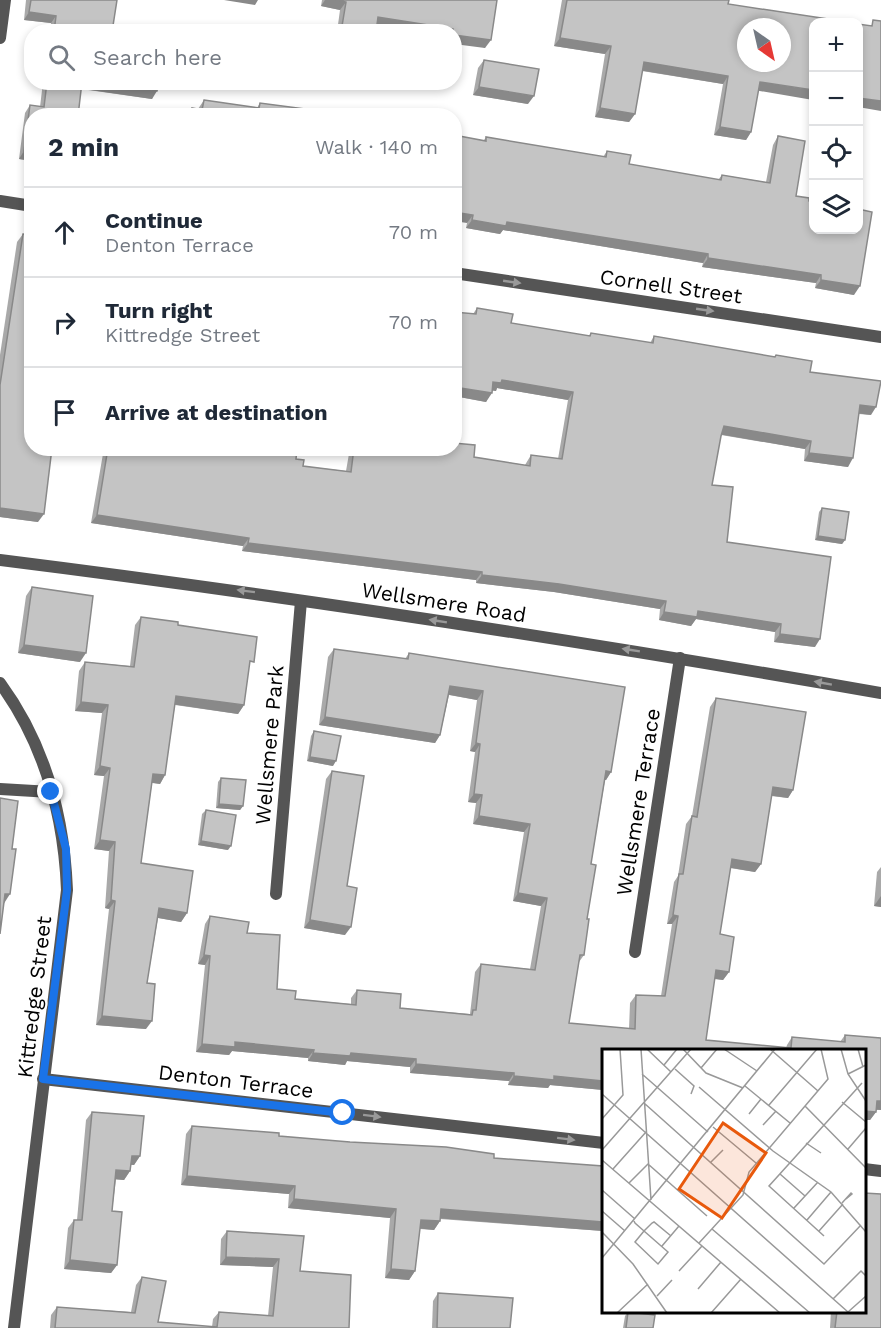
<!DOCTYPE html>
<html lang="en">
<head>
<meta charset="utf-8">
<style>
	body { margin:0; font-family:"Work Sans",sans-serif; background:#f6f6f7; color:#1f2937 }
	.controls { position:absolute; right:18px; top:18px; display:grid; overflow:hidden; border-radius:12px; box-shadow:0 3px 9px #0003 }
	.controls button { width:54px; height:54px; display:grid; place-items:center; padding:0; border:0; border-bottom:2px solid #e0e1e3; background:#fff; color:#1f2937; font:30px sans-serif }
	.compass { position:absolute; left:737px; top:18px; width:54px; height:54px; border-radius:50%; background:#fff; box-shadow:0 3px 9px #0003; rotate:146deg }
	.stop { position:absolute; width:18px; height:18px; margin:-14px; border:4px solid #1a73e8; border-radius:50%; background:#fff }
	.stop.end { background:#1a73e8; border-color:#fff; box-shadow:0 2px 6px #0008 }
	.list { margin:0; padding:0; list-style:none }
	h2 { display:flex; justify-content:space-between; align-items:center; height:78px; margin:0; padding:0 24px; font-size:26px }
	h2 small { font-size:20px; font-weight:400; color:#747a83 }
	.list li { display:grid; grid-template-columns:39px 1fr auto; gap:18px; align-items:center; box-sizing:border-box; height:90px; padding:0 24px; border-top:2px solid #e0e1e3 }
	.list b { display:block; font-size:22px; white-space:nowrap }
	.list p { margin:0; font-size:20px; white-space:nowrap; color:#747a83 }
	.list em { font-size:20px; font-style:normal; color:#747a83 }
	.icon { flex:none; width:33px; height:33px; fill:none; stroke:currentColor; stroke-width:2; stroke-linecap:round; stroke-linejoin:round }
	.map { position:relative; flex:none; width:881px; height:1328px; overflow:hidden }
	.search { position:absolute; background:#fff; box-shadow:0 3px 9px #0003; left:24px; top:24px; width:438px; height:66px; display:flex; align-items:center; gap:15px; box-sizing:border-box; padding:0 21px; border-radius:24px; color:#747a83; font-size:22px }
	.panel { position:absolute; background:#fff; box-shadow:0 3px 9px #0003; left:24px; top:108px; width:438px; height:348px; border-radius:24px }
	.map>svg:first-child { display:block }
</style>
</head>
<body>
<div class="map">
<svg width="881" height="1328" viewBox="0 0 881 1328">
	<rect width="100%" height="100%" fill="#fff"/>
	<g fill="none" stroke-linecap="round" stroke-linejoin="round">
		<g stroke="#555" stroke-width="12">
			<polyline points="0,38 5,0"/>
			<polyline points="0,201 32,206"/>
			<polyline points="454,273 881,337"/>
			<path d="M0 560C295 597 588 642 881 693"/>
			<path d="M0 683C44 743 64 816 67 890L14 1328"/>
			<polyline points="0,789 51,792"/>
			<polyline points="276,894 301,601"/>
			<polyline points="635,952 680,658"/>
			<polyline points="43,1079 604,1143"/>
			<polyline points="864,1169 881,1171"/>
		</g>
	</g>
	<g fill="#a9a9a9">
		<polygon points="26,0 117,0 112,32 50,32 51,23 24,20"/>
		<polygon points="322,0 497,0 485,48 454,32 411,32 376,26 376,32 337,32 340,10 321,6"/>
		<polygon points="562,0 726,0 728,4 758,91 751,132 746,140 714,135 723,84 642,71 635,114 629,122 595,117 605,54 554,46"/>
		<polygon points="484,60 528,104 473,95 478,68"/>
		<polygon points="43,82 159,82 152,99 81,89 32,116 32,161 19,159 25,113 30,105 40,107"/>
		<polygon points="204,100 257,108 260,103 351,115 187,116 192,108 198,109"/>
		<polygon points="778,136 796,196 809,201 854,295 815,288 816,283 702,267 703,263 503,230 500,234 466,228 484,140 486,137 603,157 607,151 629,164 718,180 722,175 766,182 773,145"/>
		<polygon points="23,234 38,522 0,517 0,355 17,242"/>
		<polygon points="477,308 511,323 589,336 591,333 650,343 654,336 774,357 776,355 810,372 871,415 859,414 848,467 804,461 805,449 721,435 712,485 727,542 815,647 774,642 775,632 696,619 691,626 659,620 660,609 554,592 476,583 476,580 242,551 243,546 91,523 104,448 297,448 296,459 303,466 346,471 350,448 454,448 474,457 525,465 531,455 558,459 568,400 497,388 496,391 492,390 486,402 454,396 454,312 473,314"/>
		<polygon points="822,508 845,540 842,544 815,540 819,512"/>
		<polygon points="32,587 80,662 18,653 26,596"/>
		<polygon points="141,617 178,625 249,668 244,705 238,714 175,705 165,775 160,784 152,783 141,863 187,913 181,922 158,918 147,983 146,1029 96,1025 109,909 105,908 109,851 94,849 104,776 94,775 102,713 75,711 79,671 85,662 130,666 135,625"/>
		<polygon points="334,649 405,659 409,653 625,687 611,772 606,780 605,780 591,864 596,865 587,919 589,919 584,955 579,962 569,1023 629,1029 630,1003 636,995 661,996 672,924 667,924 674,882 678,876 686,824 692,816 710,707 716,698 806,712 793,790 788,798 771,796 761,864 755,872 730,868 720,934 734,937 729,972 723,980 714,979 706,1040 786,1048 787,1045 792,1037 840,1042 845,1035 881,1038 881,1110 876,1110 876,1112 870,1120 864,1120 864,1050 603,1050 603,1090 550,1085 548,1088 508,1085 509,1081 410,1073 410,1067 347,1061 345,1065 308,1061 308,1058 232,1051 229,1055 196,1052 205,965 198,964 205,924 210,916 249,922 247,933 280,935 277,989 296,991 295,999 351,1004 351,998 357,990 401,994 400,1008 470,1014 475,972 481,964 530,969 541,906 513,901 524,832 473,824 476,803 468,802 475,752 470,751 477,700 449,695 440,735 435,743 319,725 328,657"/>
		<polygon points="314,731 333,766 307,761 311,736"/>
		<polygon points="332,771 347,886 345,935 304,928 326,779"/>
		<polygon points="221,778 243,806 240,810 216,808 218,782"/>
		<polygon points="206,810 228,850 198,845 202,814"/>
		<polygon points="881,867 881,907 874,906 877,872"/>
		<polygon points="92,1112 140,1156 134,1165 131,1165 130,1171 124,1180 116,1179 112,1211 117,1265 111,1273 64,1269 68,1228 74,1220 77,1220 86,1120"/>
		<polygon points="192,1126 279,1136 494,1158 603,1166 603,1231 440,1219 440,1221 434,1230 420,1229 415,1271 409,1280 385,1278 390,1218 288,1208 289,1194 181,1185 186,1134"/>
		<polygon points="227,1231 300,1271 349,1328 50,1328 51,1315 57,1307 131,1312 136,1285 142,1277 158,1322 212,1327 213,1319 219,1312 268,1316 273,1267 220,1265 221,1239"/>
		<polygon points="438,1293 510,1328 432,1328 433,1301"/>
		<polygon points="831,1311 864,1311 881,1328 830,1328"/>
		<polygon points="628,1312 653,1328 623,1328 625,1316"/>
	</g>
	<g fill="#898989">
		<polygon points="224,0 258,0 255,5"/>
		<polygon points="325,0 336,0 346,2 340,10 321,6"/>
		<polygon points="29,12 56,16 51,23 24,20"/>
		<polygon points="378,17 453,29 452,32 411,32 372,25"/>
		<polygon points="454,35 491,40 485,48 454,44"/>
		<polygon points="560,38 611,46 605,54 554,46"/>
		<polygon points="644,62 728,76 723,84 638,70"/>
		<polygon points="81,82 97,82 157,91 152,99 77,88"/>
		<polygon points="760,82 813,90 813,100 754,90"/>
		<polygon points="479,87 534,96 528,104 473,95"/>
		<polygon points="858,98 881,101 881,111 858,107"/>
		<polygon points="600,108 635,114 629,122 595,117"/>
		<polygon points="720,127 751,132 746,140 714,135"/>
		<polygon points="24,151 32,152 32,161 19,159"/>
		<polygon points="454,212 473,215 467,223 454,221"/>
		<polygon points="472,220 507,222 708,254 703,263 503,230 500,234 466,228"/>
		<polygon points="708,258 821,275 816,283 702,267"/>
		<polygon points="821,280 860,286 854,295 815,288"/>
		<polygon points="502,380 573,392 568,400 497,388 496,391 488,390 493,382"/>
		<polygon points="454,387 492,393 486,402 454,396"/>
		<polygon points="860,405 876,407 871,415 855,413"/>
		<polygon points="724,426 811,441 805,449 718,434"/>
		<polygon points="809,453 853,458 848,467 804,461"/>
		<polygon points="0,508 44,514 38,522 0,517"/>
		<polygon points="97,515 249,538 243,546 91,523"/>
		<polygon points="818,536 845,540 842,544 815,540"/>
		<polygon points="248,543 482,572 476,580 242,551"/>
		<polygon points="482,575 559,584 666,601 660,609 554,592 476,583"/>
		<polygon points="698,611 781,624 775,632 696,619 691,626 659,620 664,612"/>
		<polygon points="780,634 820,639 815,647 774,642"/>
		<polygon points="24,645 86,653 80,662 18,653"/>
		<polygon points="450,686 483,691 477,700 445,694"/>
		<polygon points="176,696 244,705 238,714 171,704"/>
		<polygon points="81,702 108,705 102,713 75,711"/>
		<polygon points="325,717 440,735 435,743 319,725"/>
		<polygon points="476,743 480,744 475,752 470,751"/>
		<polygon points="310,757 336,761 333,766 307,761"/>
		<polygon points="100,766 110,768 104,776 94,775"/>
		<polygon points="606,771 611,772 606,780 600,779"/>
		<polygon points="153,774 165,775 160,784 148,782"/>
		<polygon points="773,787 793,790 788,798 767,795"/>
		<polygon points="474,794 482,795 476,803 468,802"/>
		<polygon points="219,804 243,806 240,810 216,808"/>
		<polygon points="479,816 530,824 524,832 473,824"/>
		<polygon points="100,840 115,842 109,851 94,849"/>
		<polygon points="201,841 231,846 228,850 198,845"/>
		<polygon points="732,859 761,864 755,872 726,867"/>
		<polygon points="518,893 547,898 541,906 513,901"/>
		<polygon points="5,894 10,894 3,905"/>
		<polygon points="881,896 881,907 874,906"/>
		<polygon points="111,900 115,901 109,909 105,908"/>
		<polygon points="159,908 187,913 181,922 153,917"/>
		<polygon points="673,915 678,916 672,924 667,924"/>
		<polygon points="310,920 351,927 345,935 304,928"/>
		<polygon points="204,955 210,956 205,965 198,964"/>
		<polygon points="716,970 729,972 723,980 710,978"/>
		<polygon points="102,1016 152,1021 146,1029 96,1025"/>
		<polygon points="235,1042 314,1050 308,1058 232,1051 229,1055 196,1052 202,1044"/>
		<polygon points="313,1053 351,1053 416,1059 410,1067 347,1061 345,1065 308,1061"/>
		<polygon points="416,1064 514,1073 509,1081 410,1073"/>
		<polygon points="514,1076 554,1076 603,1081 603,1090 550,1085 548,1088 508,1085"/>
		<polygon points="877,1101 881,1101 881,1110 871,1109"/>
		<polygon points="864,1111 876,1112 870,1120 864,1120"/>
		<polygon points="132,1156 140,1156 134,1165 126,1164"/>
		<polygon points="116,1170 130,1171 124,1180 110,1179"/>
		<polygon points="187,1176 295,1186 289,1194 181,1185"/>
		<polygon points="294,1199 396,1209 390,1218 288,1208"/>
		<polygon points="441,1209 603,1222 603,1231 435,1218"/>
		<polygon points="421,1220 440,1221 434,1230 415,1228"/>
		<polygon points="226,1257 279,1259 273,1267 220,1265"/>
		<polygon points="70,1260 117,1265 111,1273 64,1269"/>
		<polygon points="391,1269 415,1271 409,1280 385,1278"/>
	</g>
	<g fill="#c4c4c4" stroke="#898989" stroke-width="1.5" fill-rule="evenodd">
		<polygon points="31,0 117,0 112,32 54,32 56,16 29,12"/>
		<polygon points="336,0 497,0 491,40 454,35 454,32 453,32 453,29 378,17 376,32 341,32 346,2"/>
		<path d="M567 0H729L728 4 848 22H813V90L760 82 751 132 720 127 728 76 644 62 635 114 600 108 611 46 560 38ZM746 27H782V63H746Z"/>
		<polygon points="873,20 881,21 881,101 858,98 858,24 872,26"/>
		<polygon points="254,25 286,30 286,32 253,32"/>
		<polygon points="484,60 539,69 534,96 479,87"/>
		<polygon points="47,82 82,82 78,116 32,116 32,152 24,151 30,105 44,107"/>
		<polygon points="97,82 159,82 157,91"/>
		<polygon points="204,100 259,108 260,103 351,115 191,116 192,108 202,110"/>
		<polygon points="454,135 486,141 486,137 606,157 607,151 631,155 629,164 721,180 722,175 770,183 778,136 805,141 796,196 809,198 809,201 813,202 813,230 858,230 858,209 872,212 860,286 821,280 821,275 708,258 708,254 507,222 506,226 472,220 473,215 454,212"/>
		<polygon points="23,234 32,235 32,448 52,448 44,514 0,508 0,385"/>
		<polygon points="477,308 513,314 511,323 590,336 591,333 653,343 654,336 775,357 776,355 812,361 810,372 881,381 876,407 860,405 853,458 809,453 811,441 724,426 721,436 712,485 733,487 727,542 831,557 820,639 780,634 781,624 698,611 697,617 664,612 666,601 559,584 482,575 482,572 248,543 249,538 97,515 108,448 297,448 296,459 304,460 303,466 351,472 354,448 454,448 454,443 475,445 474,457 530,466 531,455 562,459 573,392 502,380 501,383 493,382 492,393 454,387 454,312 476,314"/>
		<polygon points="822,508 849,512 845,540 818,536"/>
		<polygon points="32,587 93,596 86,653 24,645"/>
		<polygon points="141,617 178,622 178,625 257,637 254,662 250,661 244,705 176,696 165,775 153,774 141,863 193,871 187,913 159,908 147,983 155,984 152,1021 102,1016 115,901 111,900 115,842 100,840 110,768 100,766 108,705 81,702 85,662 134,667"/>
		<polygon points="334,649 408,659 409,653 625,687 611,772 606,771 591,864 596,865 587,919 589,919 584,955 580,955 569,1023 635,1029 636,995 665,996 678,916 673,915 679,874 683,874 692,816 697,817 716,698 806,712 793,790 773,787 761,864 732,859 720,934 734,937 729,972 716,970 706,1040 791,1048 792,1037 845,1042 845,1035 881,1038 881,1101 877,1101 876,1112 864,1111 864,1050 603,1050 603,1081 554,1076 554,1080 514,1076 514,1073 416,1064 416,1059 351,1053 350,1056 313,1053 314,1050 235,1042 235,1047 202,1044 210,956 204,955 210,916 249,922 247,933 280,935 277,989 296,991 295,999 356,1005 357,990 401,994 400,1008 472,1015 473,1010 476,1010 481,964 535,970 547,898 518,893 530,824 479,816 482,795 474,794 480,744 476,743 483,691 450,686 440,735 325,717"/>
		<polygon points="314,731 341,736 336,761 310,757"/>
		<polygon points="332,771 364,776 347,886 357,888 351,927 310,920"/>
		<polygon points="221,778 246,780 243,806 219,804"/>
		<polygon points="0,798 18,801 12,849 16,849 10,894 5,894 0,934"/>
		<polygon points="206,810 236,815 231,846 201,841"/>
		<polygon points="92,1112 144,1116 140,1156 132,1156 130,1171 116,1170 112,1211 122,1212 117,1265 70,1260 74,1220 82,1220"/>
		<polygon points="192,1126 279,1133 279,1136 350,1142 446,1147 494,1154 494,1158 603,1166 603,1222 441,1209 440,1221 421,1220 415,1271 391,1269 396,1209 294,1199 295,1186 187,1176"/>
		<polygon points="864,1193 881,1194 881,1328 835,1328 837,1311 864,1311"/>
		<polygon points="227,1231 304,1236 300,1271 351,1275 349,1328 55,1328 57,1307 135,1313 142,1277 166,1281 158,1322 217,1327 219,1312 273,1316 279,1259 226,1257"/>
		<polygon points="438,1293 513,1298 510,1328 437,1328"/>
		<polygon points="628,1312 655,1315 653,1328 626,1328"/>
	</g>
	<defs><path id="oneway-solid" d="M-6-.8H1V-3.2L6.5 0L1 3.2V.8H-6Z" transform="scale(1.5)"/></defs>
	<g fill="#999">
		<use href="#oneway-solid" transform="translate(512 282) rotate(8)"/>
		<use href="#oneway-solid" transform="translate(705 310) rotate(8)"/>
		<use href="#oneway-solid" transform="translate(246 591) rotate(-173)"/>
		<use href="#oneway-solid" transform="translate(438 621) rotate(-171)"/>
		<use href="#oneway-solid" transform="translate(631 650) rotate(-171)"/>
		<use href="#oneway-solid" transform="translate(823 683) rotate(-170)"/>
		<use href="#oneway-solid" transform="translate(372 1116) rotate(7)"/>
		<use href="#oneway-solid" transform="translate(566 1139) rotate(7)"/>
	</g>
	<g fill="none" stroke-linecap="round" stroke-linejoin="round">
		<polyline stroke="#1a73e8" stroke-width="8" points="51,792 66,849 67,890 43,1079 343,1113"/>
	</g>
	<g text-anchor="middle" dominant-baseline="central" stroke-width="4.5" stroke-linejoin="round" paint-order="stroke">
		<g font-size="21" fill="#000" stroke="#fff">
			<text transform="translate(671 286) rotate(8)">Cornell Street</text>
			<text transform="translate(444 602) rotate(9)">Wellsmere Road</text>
			<text transform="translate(269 745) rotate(-85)">Wellsmere Park</text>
			<text transform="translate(638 802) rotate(-81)">Wellsmere Terrace</text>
			<text transform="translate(34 997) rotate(-83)">Kittredge Street</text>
			<text transform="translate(236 1081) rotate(7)">Denton Terrace</text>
		</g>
	</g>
	<g transform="translate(602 1049)">
		<rect width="264" height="264" fill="#fff"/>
		<path fill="none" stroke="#999" stroke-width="1.5" d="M39 0 49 151M45 0 69 23M81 0 104 24 141 39M122 0 155 22M168 0 216 42M239 0 246 25 264 52M256 0 261 18M62 16 75 0M99 19 115 0M73 20 92 37 89 45M40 25 106 83M246 25 264 16M143 37 188 74M97 38 171 102 229 143 264 183M0 45 246 263M240 53 264 73M42 54 222 215 259 176M167 56 215 0M203 57 264 119M147 65 159 50M0 70 21 46 18 0M161 76 174 62M111 78 154 114M204 94 219 104M246 100 264 79M0 101 89 0M0 111 178 264M108 114 121 101M11 120 44 83M178 125 203 147M27 134 46 115 105 167M0 141 33 170M240 154 249 144 250 145 244 150M192 159 216 133M0 162 23 182M205 171 229 143M32 172 33 174 42 182 66 203 56 215 33 193 42 182 50 174 52 173 69 187M110 180 208 264M217 182 241 155M0 183 31 215 65 264M222 187 167 137 260 34M97 194 141 146 147 123 226 30 219 0M60 197 77 177M0 209 173 0M77 222 100 197M96 240 119 213M55 247 70 231M231 250 259 222 264 227M246 263 264 247M15 264 46 235M109 264 139 230"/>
		<path fill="#e8590c" fill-opacity="0.15" stroke="#e8590c" stroke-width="3" d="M121 74 164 104 120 169 77 140Z"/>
		<rect width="264" height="264" fill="none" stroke="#000" stroke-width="3"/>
	</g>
</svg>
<div class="controls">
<button>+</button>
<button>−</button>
<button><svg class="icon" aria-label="locate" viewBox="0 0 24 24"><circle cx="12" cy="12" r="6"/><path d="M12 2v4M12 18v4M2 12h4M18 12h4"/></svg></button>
<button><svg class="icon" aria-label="layers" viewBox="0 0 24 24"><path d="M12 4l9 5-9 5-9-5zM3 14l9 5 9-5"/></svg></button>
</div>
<svg class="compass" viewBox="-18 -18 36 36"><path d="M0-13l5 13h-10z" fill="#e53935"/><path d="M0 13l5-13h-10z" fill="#747a83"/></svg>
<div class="stop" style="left:343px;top:1113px"></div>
<div class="stop end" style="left:51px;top:792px"></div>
<div class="search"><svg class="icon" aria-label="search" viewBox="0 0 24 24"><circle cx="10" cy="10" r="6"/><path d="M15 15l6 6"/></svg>Search here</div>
<section class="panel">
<h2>2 min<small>Walk · 140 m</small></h2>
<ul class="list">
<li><svg class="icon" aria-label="ahead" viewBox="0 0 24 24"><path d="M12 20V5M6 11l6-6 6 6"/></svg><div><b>Continue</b><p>Denton Terrace</p></div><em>70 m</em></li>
<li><svg class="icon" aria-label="right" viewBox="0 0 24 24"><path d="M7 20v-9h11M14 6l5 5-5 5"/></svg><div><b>Turn right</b><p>Kittredge Street</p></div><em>70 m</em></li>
<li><svg class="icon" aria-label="arrive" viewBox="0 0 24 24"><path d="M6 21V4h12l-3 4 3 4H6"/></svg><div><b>Arrive at destination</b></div></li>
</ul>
</section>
</div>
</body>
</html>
